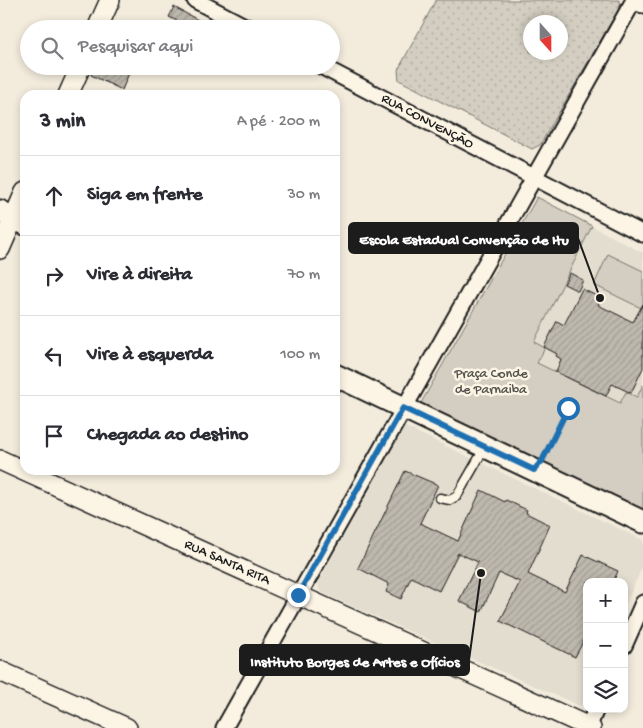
<!DOCTYPE html>
<html lang="pt">
<head>
<meta charset="utf-8">
<style>
	body { margin:0; font-family:"Gochi Hand",sans-serif; background:#f2f2f3; color:#2b2b33 }
	.controls { position:absolute; right:15px; bottom:15px; display:grid; overflow:hidden; border-radius:10px; box-shadow:0 2px 8px #0003 }
	.controls button { width:45px; height:45px; display:grid; place-items:center; padding:0; border:0; border-bottom:1px solid #e1e1e2; background:#fff; color:#2b2b33; font:25px sans-serif }
	.compass { position:absolute; left:523px; top:15px; width:45px; height:45px; border-radius:50%; background:#fff; box-shadow:0 2px 8px #0003; rotate:159deg }
	.stop { position:absolute; width:15px; height:15px; margin:-11px; border:4px solid #1f6fb2; border-radius:50%; background:#fff }
	.stop.end { background:#1f6fb2; border-color:#fff; box-shadow:0 1px 5px #0008 }
	.list { margin:0; padding:0; list-style:none }
	h2 { display:flex; justify-content:space-between; align-items:center; height:65px; margin:0; padding:0 20px; font-size:21px }
	h2 small { font-size:16px; font-weight:400; color:#7c7c81 }
	.list li { display:grid; grid-template-columns:32px 1fr auto; gap:15px; align-items:center; box-sizing:border-box; height:80px; padding:0 20px; border-top:1px solid #e1e1e2 }
	.list b { display:block; font-size:19px; white-space:nowrap }
	.list em { font-size:16px; font-style:normal; color:#7c7c81 }
	.icon { flex:none; width:28px; height:28px; fill:none; stroke:currentColor; stroke-width:2; stroke-linecap:round; stroke-linejoin:round }
	.map { position:relative; flex:none; width:643px; height:728px; overflow:hidden }
	.search { position:absolute; background:#fff; box-shadow:0 2px 8px #0003; left:20px; top:20px; width:320px; height:55px; display:flex; align-items:center; gap:12px; box-sizing:border-box; padding:0 18px; border-radius:28px; color:#7c7c81; font-size:19px }
	.panel { position:absolute; background:#fff; box-shadow:0 2px 8px #0003; left:20px; top:90px; width:320px; height:385px; border-radius:15px }
	.map>svg:first-child { display:block }
</style>
</head>
<body>
<div class="map">
<svg width="643" height="728" viewBox="0 0 643 728">
	<defs>
		<pattern id="grass-dots" width="8" height="8" patternUnits="userSpaceOnUse" patternTransform="scale(1.25)"><rect width="8" height="8" fill="#d3cec1"/><path d="M2 2h.1M6 6h.1" fill="none" stroke="#b5b0a5" stroke-width="1.8" stroke-linecap="round"/></pattern>
		<pattern id="building-hatch" width="6" height="6" patternUnits="userSpaceOnUse" patternTransform="scale(1.25)"><rect width="6" height="6" fill="#beb9ae"/><path d="M-1 1l2-2M0 6l6-6M5 7l2-2" fill="none" stroke="#a39e95"/></pattern>
	</defs>
	<rect width="100%" height="100%" fill="#f3ecdd"/>
	<filter id="ink" filterUnits="userSpaceOnUse"><feTurbulence type="fractalNoise" baseFrequency=".02" numOctaves="2"/><feDisplacementMap in="SourceGraphic" scale="10" xChannelSelector="R" yChannelSelector="G"/><feConvolveMatrix kernelMatrix="1 2 1 2 8 2 1 2 1" color-interpolation-filters="sRGB"/></filter>
	<g filter="url(#ink)">
		<g fill="#e3ddcf">
			<polygon points="592,226 643,253 643,385 637,397 621,403 537,363 544,348 534,343"/>
			<polygon points="406,427 643,540 643,565 624,608 624,582 587,582 587,694 582,705 580,706 322,593 319,589 318,583 403,429"/>
		</g>
		<path fill="url(#grass-dots)" stroke="#78756e" fill-rule="evenodd" d="M436 0H619L621 5 540 145 532 149 399 80 398 70ZM530 22H560V52H530Z"/>
		<g fill="#d3cec1" stroke="#78756e">
			<polygon points="537,197 592,226 534,342 545,348 537,363 620,403 626,392 637,397 643,385 643,509 421,403"/>
			<polygon points="608,254 643,271 643,309 594,285"/>
		</g>
		<g fill="url(#building-hatch)" stroke="#1c1c1c">
			<polygon points="174,7 198,20 215,29 179,29 181,23 169,17"/>
			<polygon points="95,66 132,66 122,90 91,75"/>
			<polygon points="570,273 583,280 578,291 564,284"/>
			<polygon points="582,289 601,298 598,305 633,322 643,304 643,368 631,393 612,384 606,396 556,372 561,359 556,356 557,354 544,347 557,321 564,325"/>
			<polygon points="405,471 438,485 420,523 458,541 481,490 505,502 506,500 527,510 526,513 550,525 528,574 565,592 583,555 618,571 613,582 587,582 587,634 575,657 500,621 520,582 499,573 481,612 459,601 478,562 458,553 439,591 411,577 401,599 386,592 389,584 358,568"/>
		</g>
		<g fill="none" stroke-linecap="round" stroke-linejoin="round">
			<g stroke="#1c1c1c" stroke-width="11">
				<polyline id="service" points="440,498 450,500 457,496 484,449"/>
			</g>
			<g stroke="#1c1c1c" stroke-width="19">
				<g id="minor">
					<polyline points="195,0 250,29"/>
					<polyline points="321,66 643,234"/>
					<polyline points="624,646 643,603"/>
					<polyline points="224,728 634,0"/>
					<polyline points="588,728 596,709"/>
				</g>
			</g>
			<g stroke="#1c1c1c" stroke-width="22">
				<g id="tertiary">
					<polyline points="97,29 110,0"/>
					<polyline points="68,95 81,66"/>
					<polyline points="0,249 25,192"/>
					<polyline points="0,460 591,728"/>
					<polyline points="0,671 127,728"/>
				</g>
			</g>
			<g stroke="#1c1c1c" stroke-width="25">
				<g id="secondary">
					<polyline points="639,0 643,2"/>
					<polyline points="0,211 25,224"/>
					<polyline points="335,375 643,522"/>
				</g>
			</g>
			<polyline stroke="#1c1c1c" stroke-width="2.5" stroke-dasharray="5 4" stroke-linecap="butt" points="545,456 568,408"/>
			<use href="#service" stroke="#fcf5e5" stroke-width="8"/>
			<use href="#minor" stroke="#fcf5e5" stroke-width="15"/>
			<use href="#tertiary" stroke="#fcf5e5" stroke-width="19"/>
			<use href="#secondary" stroke="#fcf5e5" stroke-width="21"/>
		</g>
	</g>
	<g fill="none" stroke-linecap="round" stroke-linejoin="round" filter="url(#ink)">
		<polyline stroke="#1f6fb2" stroke-width="6" points="298,595 403,408 534,470 542,461 568,408"/>
	</g>
	<g text-anchor="middle" dominant-baseline="central" stroke-width="5" stroke-linejoin="round" paint-order="stroke">
		<g font-size="14" fill="#1c1c1c" stroke="#fcf5e5">
			<text transform="translate(427 122) rotate(28)">RUA CONVENÇÃO</text>
			<text transform="translate(227 563) rotate(24)">RUA SANTA RITA</text>
		</g>
		<g font-size="14" fill="#53514e" stroke="#fcf5e5">
			<text x="491" y="374">Praça Conde<tspan x="491" dy="16">de Parnaiba</tspan></text>
		</g>
	</g>
	<path fill="none" stroke="#1c1c1c" stroke-width="2" d="M600 298L578 238M481 573L469 660"/>
	<g fill="#1c1c1c" stroke="#fcf5e5" stroke-width="2">
		<circle cx="600" cy="298" r="5"/>
		<circle cx="481" cy="573" r="5"/>
	</g>
	<g fill="#1c1c1c" stroke="#1c1c1c" stroke-width="2">
		<rect x="349" y="223" width="229" height="30" rx="5"/>
		<rect x="240" y="645" width="229" height="30" rx="5"/>
	</g>
	<g font-size="15" text-anchor="middle" font-weight="bold" fill="#fff">
		<text x="464" y="244">Escola Estadual Convenção de Itu</text>
		<text x="355" y="666">Instituto Borges de Artes e Ofícios</text>
	</g>
</svg>
<div class="controls">
<button>+</button>
<button>−</button>
<button><svg class="icon" aria-label="layers" viewBox="0 0 24 24"><path d="M12 4l9 5-9 5-9-5zM3 14l9 5 9-5"/></svg></button>
</div>
<svg class="compass" viewBox="-18 -18 36 36"><path d="M0-13l5 13h-10z" fill="#e53935"/><path d="M0 13l5-13h-10z" fill="#7c7c81"/></svg>
<div class="stop" style="left:568px;top:408px"></div>
<div class="stop end" style="left:298px;top:595px"></div>
<div class="search"><svg class="icon" aria-label="search" viewBox="0 0 24 24"><circle cx="10" cy="10" r="6"/><path d="M15 15l6 6"/></svg>Pesquisar aqui</div>
<section class="panel">
<h2>3 min<small>A pé · 200 m</small></h2>
<ul class="list">
<li><svg class="icon" aria-label="ahead" viewBox="0 0 24 24"><path d="M12 20V5M6 11l6-6 6 6"/></svg><div><b>Siga em frente</b></div><em>30 m</em></li>
<li><svg class="icon" aria-label="right" viewBox="0 0 24 24"><path d="M7 20v-9h11M14 6l5 5-5 5"/></svg><div><b>Vire à direita</b></div><em>70 m</em></li>
<li><svg class="icon" aria-label="left" viewBox="0 0 24 24"><path d="M17 20v-9H6M10 6l-5 5 5 5"/></svg><div><b>Vire à esquerda</b></div><em>100 m</em></li>
<li><svg class="icon" aria-label="arrive" viewBox="0 0 24 24"><path d="M6 21V4h12l-3 4 3 4H6"/></svg><div><b>Chegada ao destino</b></div></li>
</ul>
</section>
</div>
</body>
</html>
